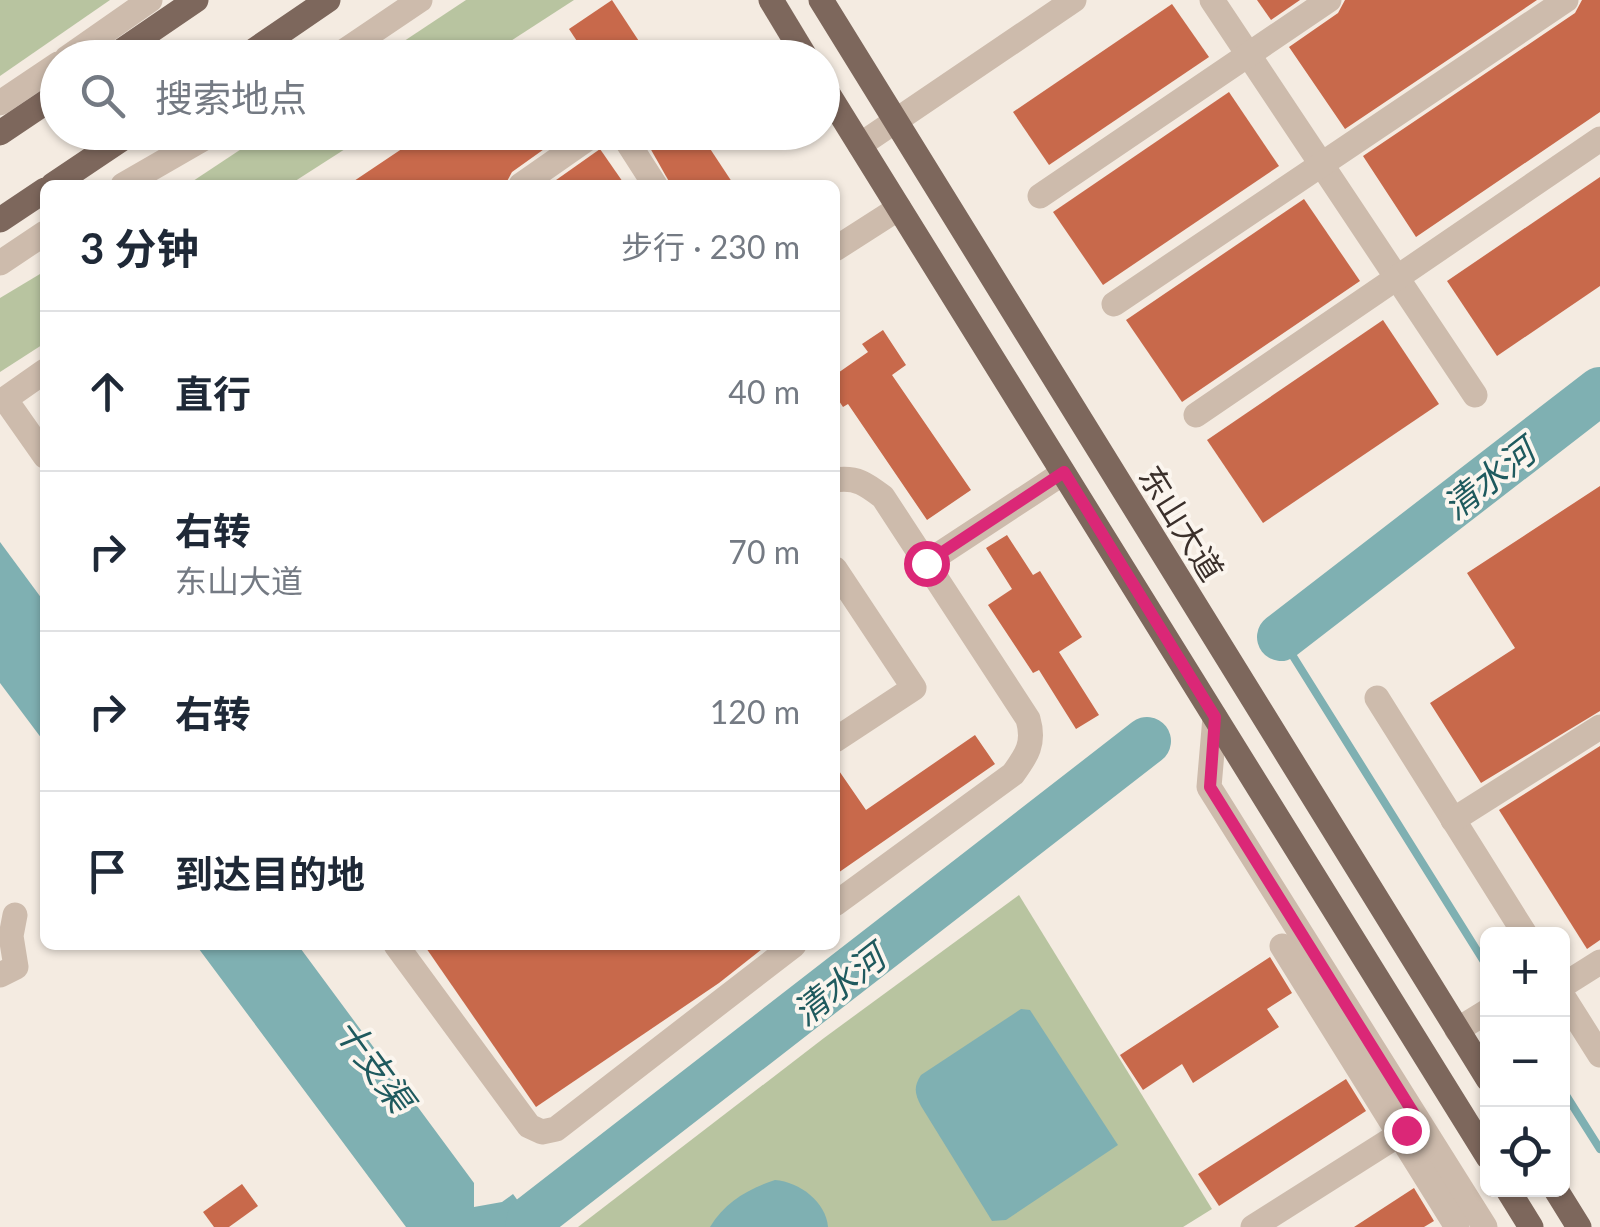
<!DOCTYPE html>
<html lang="zh">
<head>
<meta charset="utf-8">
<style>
	body { margin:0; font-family:Lato,"Noto Sans SC",sans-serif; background:#f2f2f3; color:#1f2937 }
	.controls { position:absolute; right:30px; bottom:30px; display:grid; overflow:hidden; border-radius:15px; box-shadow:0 2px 8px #0004 }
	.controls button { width:90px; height:90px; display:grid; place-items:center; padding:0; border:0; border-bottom:2px solid #e0e1e3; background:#fff; color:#1f2937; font:50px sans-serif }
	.stop { position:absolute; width:30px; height:30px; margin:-22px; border:8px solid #db2777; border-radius:50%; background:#fff }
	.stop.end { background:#db2777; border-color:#fff; box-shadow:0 2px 10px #0008 }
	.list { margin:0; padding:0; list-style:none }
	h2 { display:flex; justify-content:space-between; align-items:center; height:130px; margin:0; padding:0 40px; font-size:42px }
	h2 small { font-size:32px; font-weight:400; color:#747a83 }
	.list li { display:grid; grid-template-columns:65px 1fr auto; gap:30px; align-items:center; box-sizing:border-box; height:160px; padding:0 40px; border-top:2px solid #e0e1e3 }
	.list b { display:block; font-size:38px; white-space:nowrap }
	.list p { margin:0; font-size:32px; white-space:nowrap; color:#747a83 }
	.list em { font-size:32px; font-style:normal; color:#747a83 }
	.icon { flex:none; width:55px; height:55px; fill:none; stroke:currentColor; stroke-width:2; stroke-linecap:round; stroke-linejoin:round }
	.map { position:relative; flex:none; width:1600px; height:1227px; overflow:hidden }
	.search { position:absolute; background:#fff; box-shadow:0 2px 8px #0004; left:40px; top:40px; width:800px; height:110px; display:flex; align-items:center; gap:25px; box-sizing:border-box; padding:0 35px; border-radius:55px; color:#747a83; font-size:38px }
	.panel { position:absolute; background:#fff; box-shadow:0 2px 8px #0004; left:40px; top:180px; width:800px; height:770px; border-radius:15px }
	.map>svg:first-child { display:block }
</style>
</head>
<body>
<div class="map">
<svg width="1600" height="1227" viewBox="0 0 1600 1227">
	<rect width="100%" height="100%" fill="#f4ebe1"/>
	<g fill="#b8c4a0">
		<polygon points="0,0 110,0 0,76"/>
		<polygon points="466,0 574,0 486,57 380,57"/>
		<polygon points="267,132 370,132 370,133 289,185 187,185"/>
		<polygon points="45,271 45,343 0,372 0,298"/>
		<polygon points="1019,895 1212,1209 1183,1227 578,1227 824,1038"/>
	</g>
	<g fill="#7fb0b2">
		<polygon points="0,542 45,603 45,743 0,683"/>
		<polygon points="196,945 298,945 474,1183 474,1207 502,1202 513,1194 537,1227 406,1227"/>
		<path d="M1021 1009 1030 1010 1118 1145 1006 1220 992 1221 921 1106C915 1094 913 1087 921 1075Z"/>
		<path d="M775 1180C800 1182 826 1202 828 1227H710C725 1202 748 1189 775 1180Z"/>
	</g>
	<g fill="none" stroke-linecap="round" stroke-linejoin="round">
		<g stroke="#7fb0b2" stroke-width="8">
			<polyline points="1281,637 1488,968"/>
			<polyline points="1562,1089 1600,1149"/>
		</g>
		<g stroke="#7fb0b2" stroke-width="48">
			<polyline points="1281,637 1600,391"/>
			<polyline points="529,1227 531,1219 1147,741"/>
		</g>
	</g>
	<g fill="#c8694b">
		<polygon points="612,0 650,58 588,58 569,29"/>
		<polygon points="1257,0 1300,0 1271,20"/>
		<polygon points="1345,0 1537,0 1345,129 1289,47 1338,13"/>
		<polygon points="1582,0 1600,0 1600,112 1416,237 1363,156 1575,13"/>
		<polygon points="1172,4 1209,57 1049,165 1013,112"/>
		<polygon points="1229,92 1279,166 1103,285 1053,212"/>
		<polygon points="427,132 568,132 512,172 505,185 348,185"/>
		<polygon points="641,132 699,132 734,185 671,185"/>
		<polygon points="600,149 625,185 549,185"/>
		<polygon points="1600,177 1600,286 1497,356 1447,281"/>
		<polygon points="1304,199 1360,281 1182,402 1126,320"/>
		<polygon points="1383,320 1439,404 1263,523 1207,440"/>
		<polygon points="883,330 906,365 892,375 971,490 927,520 848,404 843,407 835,395 835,375 868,352 862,344"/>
		<polygon points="1600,486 1600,711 1481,783 1430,703 1515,648 1467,573"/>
		<polygon points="1007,535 1033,575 1040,571 1082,637 1059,652 1099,715 1076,729 1039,670 1033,673 988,605 1012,589 986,548"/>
		<polygon points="975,735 995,764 835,875 835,765 866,810"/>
		<polygon points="1600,746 1600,940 1587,949 1499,810"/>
		<polygon points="424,945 767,945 719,983 536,1107"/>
		<polygon points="1270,957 1292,993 1267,1009 1279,1027 1193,1083 1182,1064 1143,1090 1120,1055"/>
		<polygon points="1346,1079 1366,1111 1219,1206 1198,1174"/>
		<polygon points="242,1184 258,1206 229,1227 214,1227 203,1212"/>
		<polygon points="1414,1188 1434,1221 1424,1227 1354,1227"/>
	</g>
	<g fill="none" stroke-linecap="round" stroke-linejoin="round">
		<g stroke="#cdbbac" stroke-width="25">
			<polyline points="1212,0 1475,395"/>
			<polyline points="67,58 150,0"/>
			<polyline points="334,58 420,0"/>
			<polyline points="0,103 58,64"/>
			<polyline points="621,132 655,185"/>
			<polyline points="860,145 1074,0"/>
			<polyline points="123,185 215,132"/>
			<polyline points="521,185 597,132"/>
			<polyline points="1040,196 1329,0"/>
			<polyline points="835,249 899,208"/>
			<polyline points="0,263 45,233"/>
			<polyline points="1114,304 1566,0"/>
			<polyline points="45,371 5,399 45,456"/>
			<polyline points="1196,415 1600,139"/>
			<path d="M835 480C857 477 866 484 883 497L1028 719C1035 743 1027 755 1013 774L835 904"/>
			<polyline points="926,563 1063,473"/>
			<polyline points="835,569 914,688 835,740"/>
			<polyline points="1377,698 1525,934"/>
			<polyline points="1215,717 1209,787 1485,1227"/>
			<polyline points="1453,820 1600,727"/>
			<polyline points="396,945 529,1126 542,1132 556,1129 794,945"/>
			<polyline points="1282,946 1457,1227"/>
			<polyline points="0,975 16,967 11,936 15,915"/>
			<polyline points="1562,986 1600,962"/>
			<polyline points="1562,995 1600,1055"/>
			<polyline points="1457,1030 1488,1011"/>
			<polyline points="1253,1227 1411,1127"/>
		</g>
		<g stroke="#7d675c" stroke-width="25">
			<polyline points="771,0 806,58"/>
			<polyline points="821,0 1488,1079"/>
			<polyline points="111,58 196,0"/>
			<polyline points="243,58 328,0"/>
			<polyline points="822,84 1488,1157"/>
			<polyline points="0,133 58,94"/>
			<polyline points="53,185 132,132"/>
			<polyline points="0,220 45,190"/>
			<polyline points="1508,1190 1531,1227"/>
			<polyline points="1556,1190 1579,1227"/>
		</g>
	</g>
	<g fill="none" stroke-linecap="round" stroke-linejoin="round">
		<polyline stroke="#db2777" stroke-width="12" points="926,563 1064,472 1215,717 1210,787 1419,1122 1406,1130"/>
	</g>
	<g text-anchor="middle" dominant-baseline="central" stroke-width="8" stroke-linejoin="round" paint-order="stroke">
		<g font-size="32" fill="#3b302b" stroke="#fbf5ee">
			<text transform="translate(1182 523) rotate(58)">东山大道</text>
		</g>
		<g font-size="35" font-style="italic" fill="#1f5a5e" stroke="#fbf5ee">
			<text transform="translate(1488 478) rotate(-38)">清水河</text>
			<text transform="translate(838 984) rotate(-38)">清水河</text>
			<text transform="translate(375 1064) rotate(54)">十支渠</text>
		</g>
	</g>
</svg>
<div class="controls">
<button>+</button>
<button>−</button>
<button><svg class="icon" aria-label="locate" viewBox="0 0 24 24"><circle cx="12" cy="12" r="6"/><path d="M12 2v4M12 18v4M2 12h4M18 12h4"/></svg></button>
</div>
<div class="stop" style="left:926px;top:563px"></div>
<div class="stop end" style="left:1406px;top:1130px"></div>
<div class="search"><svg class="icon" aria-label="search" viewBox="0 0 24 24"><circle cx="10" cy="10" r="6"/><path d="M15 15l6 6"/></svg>搜索地点</div>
<section class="panel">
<h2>3 分钟<small>步行 · 230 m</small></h2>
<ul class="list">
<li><svg class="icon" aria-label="ahead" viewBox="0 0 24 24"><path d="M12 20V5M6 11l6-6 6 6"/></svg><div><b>直行</b></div><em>40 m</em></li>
<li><svg class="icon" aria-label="right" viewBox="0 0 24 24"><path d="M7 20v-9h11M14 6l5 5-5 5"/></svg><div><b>右转</b><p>东山大道</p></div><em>70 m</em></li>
<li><svg class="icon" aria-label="right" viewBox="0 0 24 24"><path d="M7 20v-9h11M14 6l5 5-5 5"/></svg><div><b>右转</b></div><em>120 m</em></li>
<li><svg class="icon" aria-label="arrive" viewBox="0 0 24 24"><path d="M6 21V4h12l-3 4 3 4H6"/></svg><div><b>到达目的地</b></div></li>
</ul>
</section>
</div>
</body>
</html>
